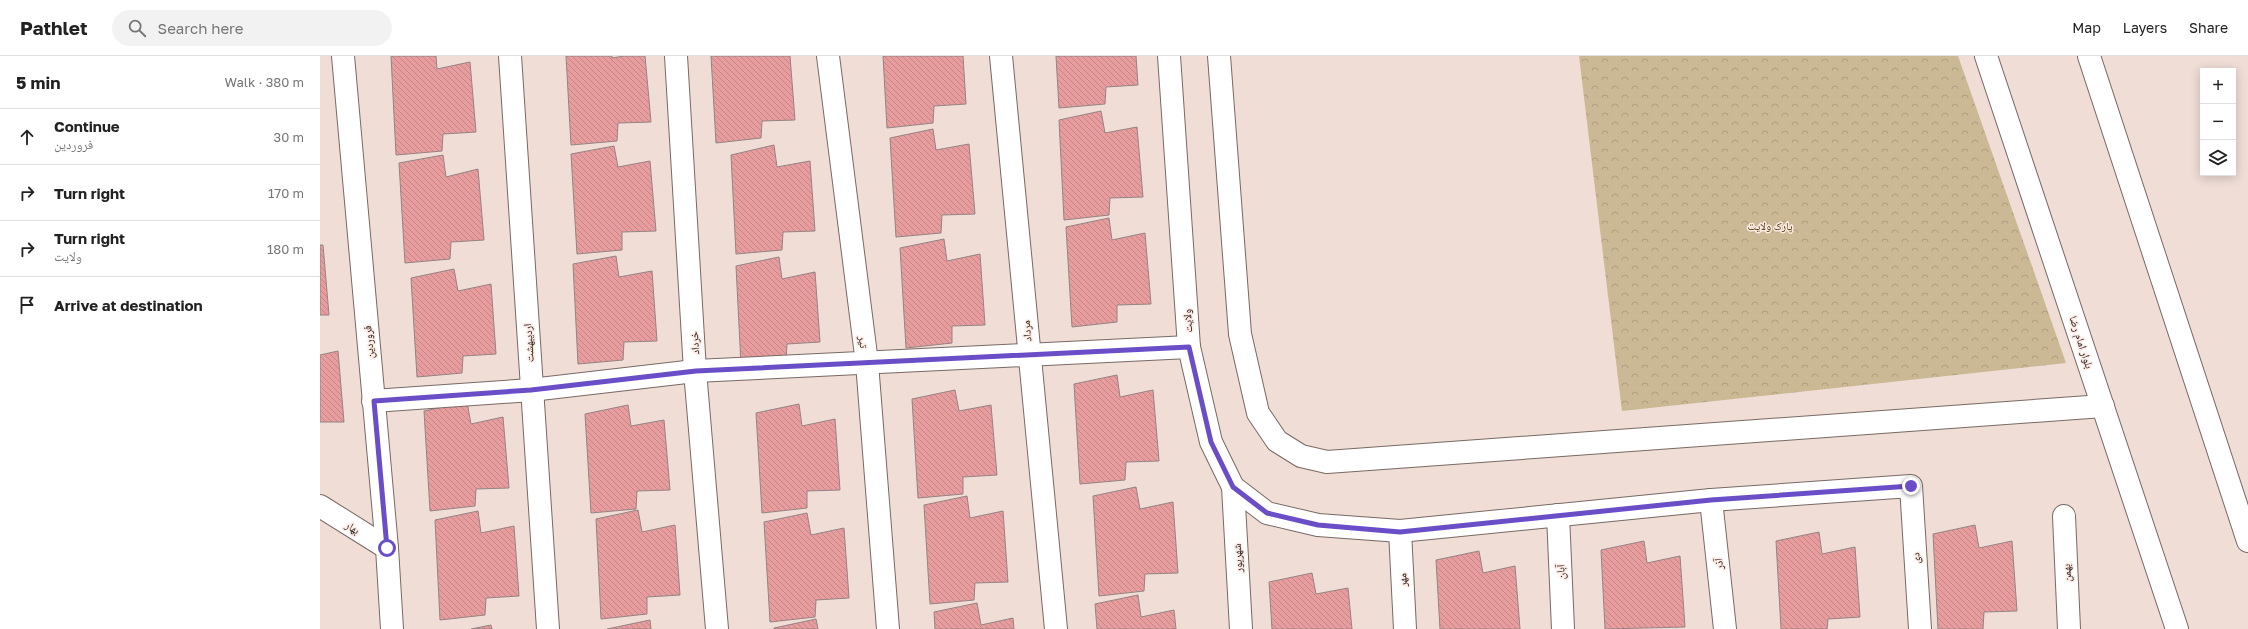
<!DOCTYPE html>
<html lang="en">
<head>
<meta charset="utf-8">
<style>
	body { margin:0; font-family:"Golos Text","Noto Naskh Arabic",sans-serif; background:#f2f2f2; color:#222 }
	.controls { position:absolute; right:12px; top:12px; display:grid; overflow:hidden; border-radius:0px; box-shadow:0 2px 10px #0003 }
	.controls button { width:36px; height:36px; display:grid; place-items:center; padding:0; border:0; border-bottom:1px solid #e0e0e0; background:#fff; color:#222; font:20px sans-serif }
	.stop { position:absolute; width:12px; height:12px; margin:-9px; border:3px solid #694ec7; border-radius:50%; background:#fff }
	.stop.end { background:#694ec7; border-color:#fff; box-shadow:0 1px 4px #0008 }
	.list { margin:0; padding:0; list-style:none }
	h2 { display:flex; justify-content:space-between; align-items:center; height:52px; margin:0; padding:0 16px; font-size:17px }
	h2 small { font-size:13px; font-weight:400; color:#767676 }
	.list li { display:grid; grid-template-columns:26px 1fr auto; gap:12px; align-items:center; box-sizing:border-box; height:56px; padding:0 16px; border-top:1px solid #e0e0e0 }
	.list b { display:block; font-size:15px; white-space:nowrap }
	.list p { margin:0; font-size:13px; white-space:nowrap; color:#767676 }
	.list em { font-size:13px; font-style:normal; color:#767676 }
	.icon { flex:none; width:22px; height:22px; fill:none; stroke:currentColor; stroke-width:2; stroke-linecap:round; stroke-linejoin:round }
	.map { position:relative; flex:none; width:1928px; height:573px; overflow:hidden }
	header { display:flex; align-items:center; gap:24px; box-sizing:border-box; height:56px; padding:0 20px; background:#fff; border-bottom:1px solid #e0e0e0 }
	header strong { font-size:19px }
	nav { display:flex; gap:22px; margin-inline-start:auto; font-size:14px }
	.search { width:280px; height:36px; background:#f2f2f2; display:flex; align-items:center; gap:10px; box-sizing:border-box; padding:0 14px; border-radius:22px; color:#767676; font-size:15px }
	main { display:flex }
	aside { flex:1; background:#fff }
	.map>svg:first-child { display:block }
</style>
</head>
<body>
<header>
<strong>Pathlet</strong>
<div class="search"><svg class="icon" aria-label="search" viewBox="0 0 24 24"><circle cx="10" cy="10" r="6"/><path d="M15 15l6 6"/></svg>Search here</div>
<nav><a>Map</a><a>Layers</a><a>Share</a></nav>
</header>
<main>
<aside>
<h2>5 min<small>Walk · 380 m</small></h2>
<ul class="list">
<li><svg class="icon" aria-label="ahead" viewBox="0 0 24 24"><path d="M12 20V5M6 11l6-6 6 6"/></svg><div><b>Continue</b><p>فروردین</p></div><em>30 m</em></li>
<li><svg class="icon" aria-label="right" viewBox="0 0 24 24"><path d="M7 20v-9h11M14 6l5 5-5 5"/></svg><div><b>Turn right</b></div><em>170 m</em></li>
<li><svg class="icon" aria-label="right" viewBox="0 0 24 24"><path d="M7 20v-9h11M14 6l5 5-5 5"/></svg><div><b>Turn right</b><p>ولایت</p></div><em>180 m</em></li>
<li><svg class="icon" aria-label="arrive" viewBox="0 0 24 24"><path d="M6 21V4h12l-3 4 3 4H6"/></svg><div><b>Arrive at destination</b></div></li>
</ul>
</aside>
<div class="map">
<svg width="1928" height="573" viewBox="0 0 1928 573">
	<defs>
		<pattern id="forest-crowns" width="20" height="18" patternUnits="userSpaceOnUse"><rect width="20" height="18" fill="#cab994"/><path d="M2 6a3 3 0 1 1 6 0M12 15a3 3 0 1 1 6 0" fill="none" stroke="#ad9e7f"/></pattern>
		<pattern id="building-back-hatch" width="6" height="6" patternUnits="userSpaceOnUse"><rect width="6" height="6" fill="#e79d9e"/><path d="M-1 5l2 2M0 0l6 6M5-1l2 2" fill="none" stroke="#c68687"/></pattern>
	</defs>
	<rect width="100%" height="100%" fill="#efddd6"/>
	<polygon fill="url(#forest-crowns)" points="1259,0 1638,0 1746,307 1302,355"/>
	<g fill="url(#building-back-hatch)" stroke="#958383">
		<polygon points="71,0 116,0 117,13 150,6 156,76 123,78 122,95 76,99"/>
		<polygon points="246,0 292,0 292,2 304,0 325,0 331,66 298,67 297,85 251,89"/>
		<polygon points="391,0 470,0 475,64 442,65 441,82 396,87"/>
		<polygon points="563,0 643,0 646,48 614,50 613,67 567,72"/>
		<polygon points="736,0 816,0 818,29 786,31 785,48 739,52"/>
		<polygon points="781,55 785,77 817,71 823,141 790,142 789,159 744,164 739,64"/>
		<polygon points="613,73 616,94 649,88 655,158 622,159 621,177 576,181 570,82"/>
		<polygon points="454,89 457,111 490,105 495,175 463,176 462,194 416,198 411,99"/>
		<polygon points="294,90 298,111 330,105 336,175 302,176 302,194 257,198 251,98"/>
		<polygon points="123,99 126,121 158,113 164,184 131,186 130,203 85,207 79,107"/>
		<polygon points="789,162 792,184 825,177 831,248 797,249 797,266 752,271 746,171"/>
		<polygon points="624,183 627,205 660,198 665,269 632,270 632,287 586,292 580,192"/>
		<polygon points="0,189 3,189 9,259 0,259"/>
		<polygon points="296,200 299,221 332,215 337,285 304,286 303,304 258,308 253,208"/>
		<polygon points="459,201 462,223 495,216 500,286 467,288 466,305 421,309 416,210"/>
		<polygon points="134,213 138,235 171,228 176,298 143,300 142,317 97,321 91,222"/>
		<polygon points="18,295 24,366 0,366 0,299"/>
		<polygon points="797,319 800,341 833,334 839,405 806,406 805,424 760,428 754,328"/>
		<polygon points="635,334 639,355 671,349 677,419 643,421 643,438 598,442 592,343"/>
		<polygon points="147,346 151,368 183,361 189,432 156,433 155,450 110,455 104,355"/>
		<polygon points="479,348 482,370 515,363 520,434 487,435 487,452 442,457 436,357"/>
		<polygon points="308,349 311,370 344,364 350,434 317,435 316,453 271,457 265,358"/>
		<polygon points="816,431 820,453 853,446 858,517 825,518 824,535 779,540 773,440"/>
		<polygon points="647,440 650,462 683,455 688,526 655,527 654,544 610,548 604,449"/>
		<polygon points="318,454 322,476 355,469 360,539 327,541 327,558 281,563 276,463"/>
		<polygon points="158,455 161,477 194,470 199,540 166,542 165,559 120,564 115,464"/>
		<polygon points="487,457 491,479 524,472 529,542 496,544 495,561 450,566 444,466"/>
		<polygon points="1655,469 1659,492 1692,485 1697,555 1664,556 1663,573 1618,573 1613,478"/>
		<polygon points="1499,476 1502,498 1535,491 1540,561 1508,563 1507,573 1461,573 1456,485"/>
		<polygon points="1324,485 1327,507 1360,500 1365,571 1285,573 1281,494"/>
		<polygon points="1159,495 1163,517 1195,510 1200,573 1120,573 1116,504"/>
		<polygon points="992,517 996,538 1028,532 1032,573 952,573 949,526"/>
		<polygon points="818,539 821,561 854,554 856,573 777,573 775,548"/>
		<polygon points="657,547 661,569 693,562 694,573 615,573 614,556"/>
		<polygon points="496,563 498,573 454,573 454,572"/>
		<polygon points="330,564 331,573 287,573"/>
		<polygon points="171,569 172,573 151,573"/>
	</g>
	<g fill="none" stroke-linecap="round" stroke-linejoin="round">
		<g stroke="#796964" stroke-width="24">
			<g id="street">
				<polyline points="23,0 67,492 72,573"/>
				<polyline points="190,0 228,573"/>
				<polyline points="356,0 375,315 397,573"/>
				<polyline points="508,0 547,307 568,573"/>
				<polyline points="681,0 736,573"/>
				<polyline points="849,0 869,291 891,386 913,431 947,457 998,469 1080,475 1391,444 1591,430 1600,573"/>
				<polyline points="899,0 920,278 938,357 957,385 981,400 1007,406 1783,350"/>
				<polyline points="53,345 211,334 375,315 869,291"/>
				<polyline points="913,431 921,573"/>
				<polyline points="1391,444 1405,573"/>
				<polyline points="0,450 67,492"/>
				<polyline points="1238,459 1243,573"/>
				<polyline points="1744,460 1749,573"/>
				<polyline points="1080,475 1085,573"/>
			</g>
		</g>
		<g stroke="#796964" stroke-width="24">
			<g id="secondary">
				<polyline points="1666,0 1857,573"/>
				<polyline points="1769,0 1928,485"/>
			</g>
		</g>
		<use href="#street" stroke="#fff" stroke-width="22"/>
		<use href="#secondary" stroke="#fff" stroke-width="22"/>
	</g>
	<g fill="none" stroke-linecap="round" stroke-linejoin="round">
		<polyline stroke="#694ec7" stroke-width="5" points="67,492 54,345 211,334 376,315 869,291 891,386 913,431 947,457 998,469 1080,476 1391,444 1591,430"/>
	</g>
	<g text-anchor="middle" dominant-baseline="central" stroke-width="3" stroke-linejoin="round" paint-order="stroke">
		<g font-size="11" fill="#473400" stroke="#fceae3">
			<text x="1450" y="169">پارک ولایت</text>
		</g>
		<g font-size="11" fill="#1e1715" stroke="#fceae3">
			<text transform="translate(867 265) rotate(-94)">ولایت</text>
			<text transform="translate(706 275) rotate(-95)">مرداد</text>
			<text transform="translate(48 286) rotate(-95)">فروردین</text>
			<text transform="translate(544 286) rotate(83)">تیر</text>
			<text transform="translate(1762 286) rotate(72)">بلوار امام رضا</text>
			<text transform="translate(208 287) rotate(-94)">اردیبهشت</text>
			<text transform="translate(374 287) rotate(-94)">خرداد</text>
			<text transform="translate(33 471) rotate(32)">بهار</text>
			<text transform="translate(917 502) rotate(-93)">شهریور</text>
			<text transform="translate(1595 502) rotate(-93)">دی</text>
			<text transform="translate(1398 508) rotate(-96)">آذر</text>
			<text transform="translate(1240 516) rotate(-93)">آبان</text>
			<text transform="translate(1746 517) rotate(-93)">بهمن</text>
			<text transform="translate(1082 524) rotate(-93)">مهر</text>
		</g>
	</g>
</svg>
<div class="controls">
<button>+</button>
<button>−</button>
<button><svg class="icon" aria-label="layers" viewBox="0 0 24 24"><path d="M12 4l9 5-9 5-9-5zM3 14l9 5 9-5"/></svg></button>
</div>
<div class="stop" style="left:67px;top:492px"></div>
<div class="stop end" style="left:1591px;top:430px"></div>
</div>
</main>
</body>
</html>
